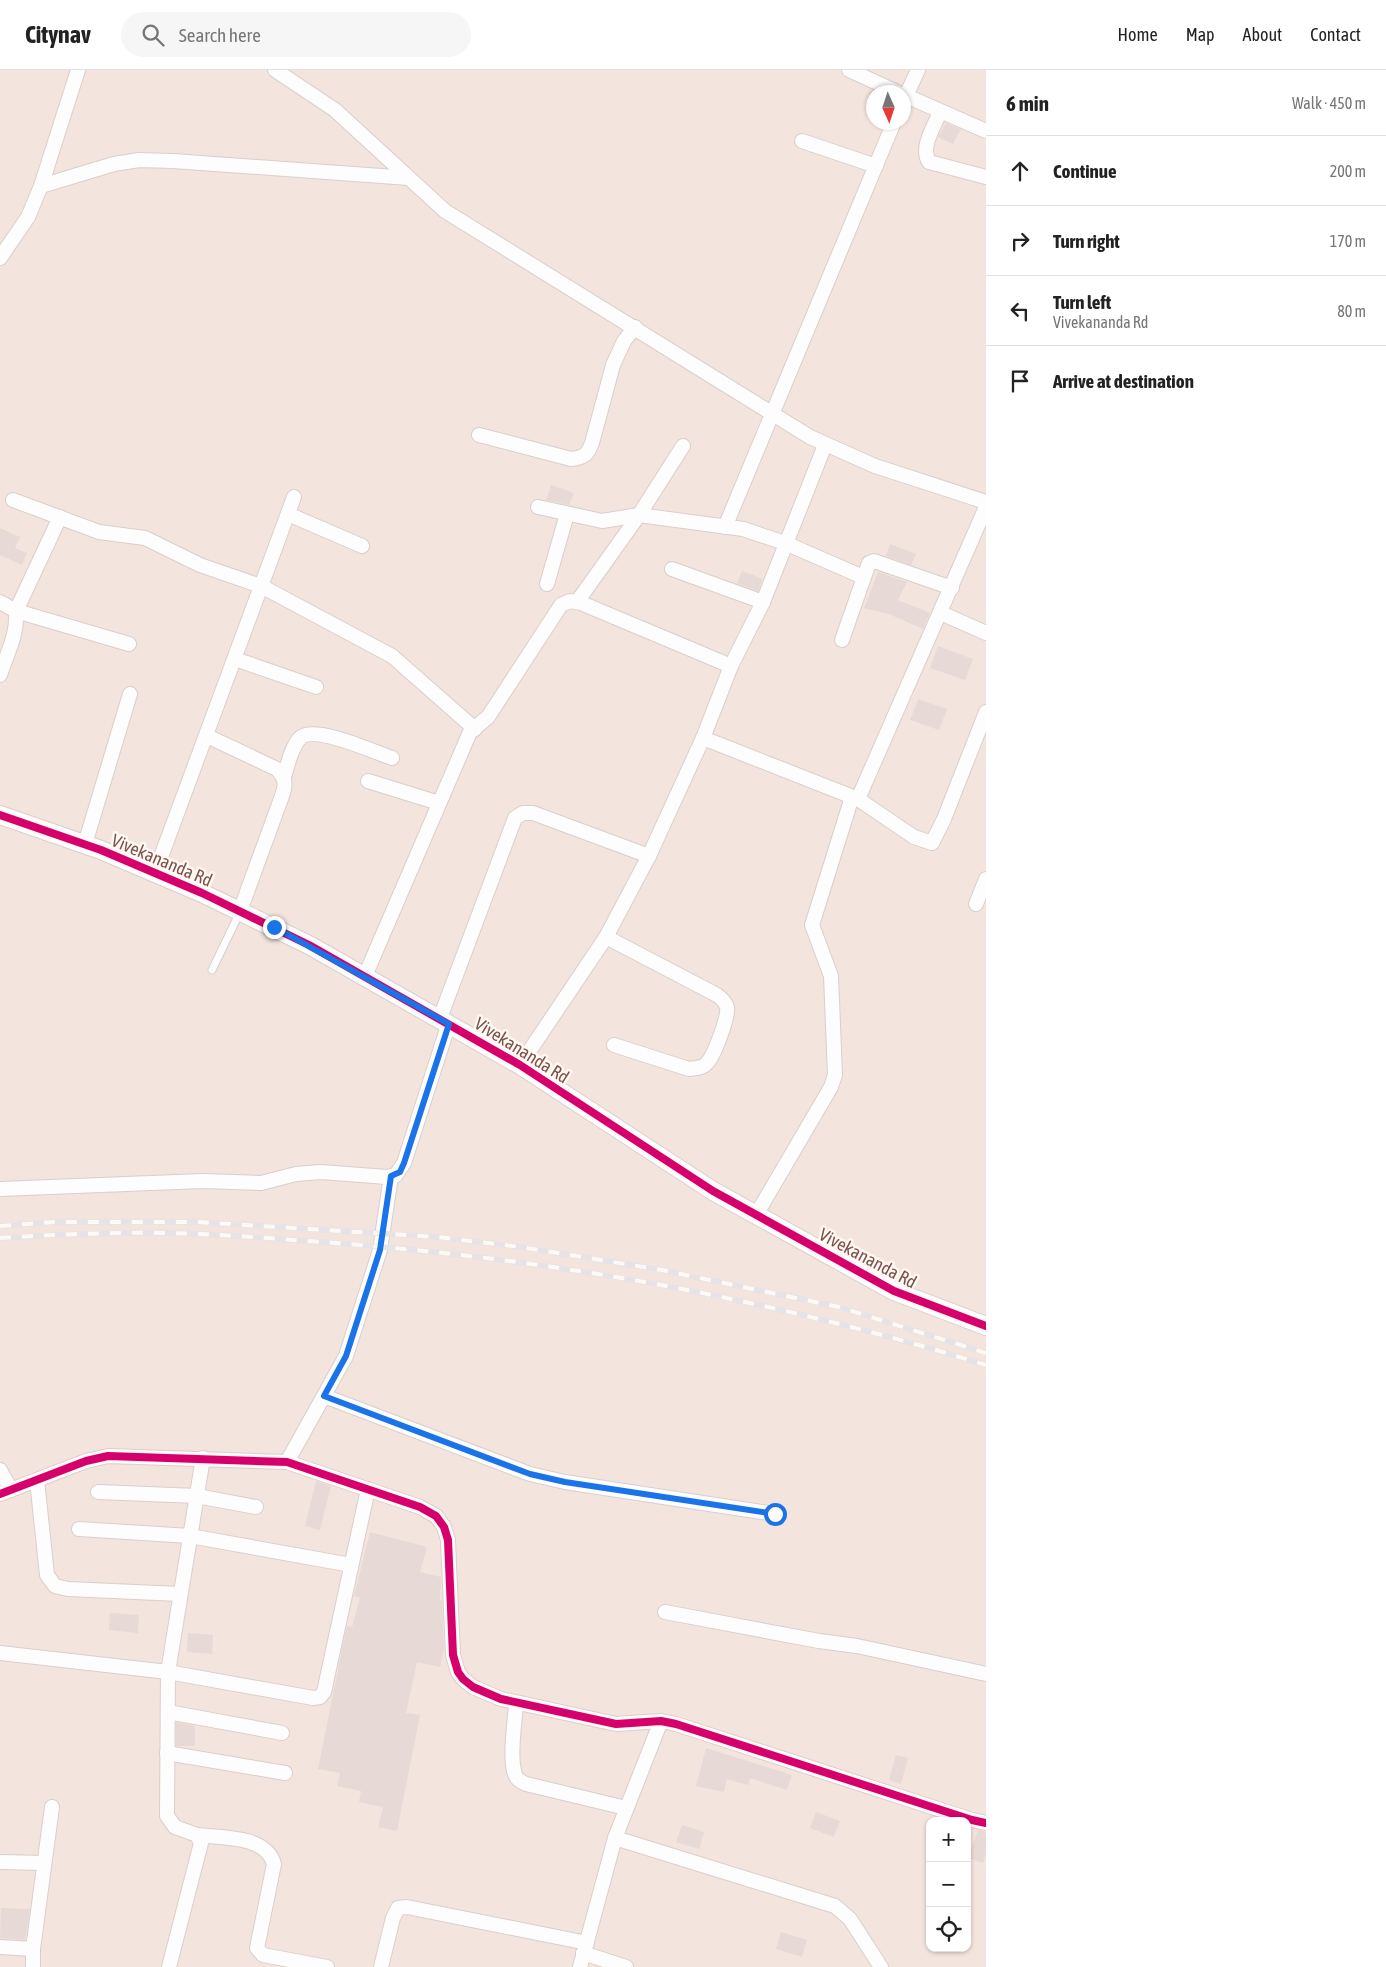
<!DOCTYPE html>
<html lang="en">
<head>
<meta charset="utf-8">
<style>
	body { margin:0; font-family:"Asap Condensed",sans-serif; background:#f6f6f6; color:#222 }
	.controls { position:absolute; right:15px; bottom:15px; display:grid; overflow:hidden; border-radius:10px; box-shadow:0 1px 4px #0004 }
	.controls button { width:45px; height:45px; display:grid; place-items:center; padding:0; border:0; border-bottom:1px solid #e0e0e0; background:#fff; color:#222; font:25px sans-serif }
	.compass { position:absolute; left:866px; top:15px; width:45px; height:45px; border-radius:50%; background:#fff; box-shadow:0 1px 4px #0004; rotate:177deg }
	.stop { position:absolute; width:15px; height:15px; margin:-11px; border:4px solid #1a73e8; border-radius:50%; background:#fff }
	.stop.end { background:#1a73e8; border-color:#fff; box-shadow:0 1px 5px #0008 }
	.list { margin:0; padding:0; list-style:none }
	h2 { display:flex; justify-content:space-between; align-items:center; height:65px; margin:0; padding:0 20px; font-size:21px }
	h2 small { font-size:16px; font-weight:400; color:#767676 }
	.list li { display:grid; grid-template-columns:32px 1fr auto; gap:15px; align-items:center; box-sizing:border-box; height:70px; padding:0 20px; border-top:1px solid #e0e0e0 }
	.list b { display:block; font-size:19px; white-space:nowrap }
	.list p { margin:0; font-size:16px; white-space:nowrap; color:#767676 }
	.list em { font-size:16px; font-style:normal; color:#767676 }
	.icon { flex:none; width:28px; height:28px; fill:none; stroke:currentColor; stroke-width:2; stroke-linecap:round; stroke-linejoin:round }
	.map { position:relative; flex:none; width:986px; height:1897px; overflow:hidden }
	header { display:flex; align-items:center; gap:30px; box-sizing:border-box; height:70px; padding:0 25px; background:#fff; border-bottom:1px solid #e0e0e0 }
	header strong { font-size:24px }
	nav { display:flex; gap:28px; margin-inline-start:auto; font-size:18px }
	.search { width:350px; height:45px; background:#f6f6f6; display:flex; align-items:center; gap:12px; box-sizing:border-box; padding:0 18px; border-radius:28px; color:#767676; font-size:19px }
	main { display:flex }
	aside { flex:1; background:#fff }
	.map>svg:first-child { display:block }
</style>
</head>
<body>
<header>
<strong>Citynav</strong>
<div class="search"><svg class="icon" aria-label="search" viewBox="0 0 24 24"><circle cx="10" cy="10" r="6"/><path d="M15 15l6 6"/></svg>Search here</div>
<nav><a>Home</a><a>Map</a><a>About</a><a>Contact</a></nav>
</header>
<main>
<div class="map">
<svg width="986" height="1897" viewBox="0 0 986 1897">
	<rect width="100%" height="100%" fill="#faf3ef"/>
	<path fill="#f3e4dd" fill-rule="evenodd" d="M0 0H986V1897H0ZM874 22H904V52H874ZM930 1751H967V1878H930Z"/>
	<g fill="#e7d9d6">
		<polygon points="946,53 961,59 953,74 938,67"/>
		<polygon points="551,415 574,423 569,435 546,430"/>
		<polygon points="0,458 20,467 15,478 27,483 22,495 0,485"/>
		<polygon points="890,474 916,484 911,495 886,486"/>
		<polygon points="742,501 763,509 758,521 737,513"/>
		<polygon points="878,502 907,512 898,530 930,543 923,559 889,544 864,538"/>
		<polygon points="938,576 973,589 965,610 930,598"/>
		<polygon points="918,629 947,639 939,660 910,650"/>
		<polygon points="316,1411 331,1416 320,1460 305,1456"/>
		<polygon points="370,1462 427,1477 420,1502 441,1507 440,1530 442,1531 444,1579 440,1597 417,1592 406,1643 420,1645 397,1761 378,1757 383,1737 359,1732 361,1721 337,1716 340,1703 318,1699 346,1560 347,1556 352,1557 360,1528 354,1526"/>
		<polygon points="110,1543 139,1545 138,1563 109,1560"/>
		<polygon points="188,1563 213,1565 212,1584 187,1582"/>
		<polygon points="176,1652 195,1656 195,1676 176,1676"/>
		<polygon points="706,1678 792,1705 787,1720 750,1708 748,1715 727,1709 724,1722 696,1716"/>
		<polygon points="896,1685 908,1688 901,1714 889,1710"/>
		<polygon points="816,1742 840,1751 834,1767 810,1758"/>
		<polygon points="682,1755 704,1762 699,1779 676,1772"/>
		<polygon points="978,1760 986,1762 986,1784 983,1793 968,1788"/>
		<polygon points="1,1838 30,1839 25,1870 0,1868"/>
		<polygon points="781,1862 807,1870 802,1887 776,1879"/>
	</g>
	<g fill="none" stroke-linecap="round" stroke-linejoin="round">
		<g stroke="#d9cfcc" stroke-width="9">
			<polyline id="service" points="212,900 240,842"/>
		</g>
		<g stroke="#d9cfcc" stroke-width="16">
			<g id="minor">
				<polyline points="275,0 335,40 445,141 810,367 875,396 986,432"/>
				<polyline points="849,0 897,22"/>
				<polyline points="904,25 986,61"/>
				<polyline points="904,30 918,0"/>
				<path d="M940 42C934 57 920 77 929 92L986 107"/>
				<polyline points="802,71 876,96"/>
				<polyline points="41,116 114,94 139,90 173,91 409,108"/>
				<polyline points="0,188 28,147 41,116 78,0"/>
				<path d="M479 365 571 389C584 388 588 384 592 373L613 295 624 271 635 257"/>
				<polyline points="13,430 99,462 145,468 200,495 261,516 392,586 475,659"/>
				<polyline points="538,437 602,451 639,445 743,459 785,473 863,507"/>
				<polyline points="288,444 362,476"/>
				<polyline points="60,447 16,541 129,574"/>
				<polyline points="725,457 894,52"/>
				<polyline points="672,499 763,532"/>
				<polyline points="547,514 567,444"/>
				<path d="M0 532 16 541C18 564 7 583 0 605"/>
				<polyline points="577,532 639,445 683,376"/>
				<polyline points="941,543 986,563"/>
				<polyline points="842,570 869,493 874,491 952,518"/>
				<polyline points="235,589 316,617"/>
				<path d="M207 666 277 699C286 709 286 714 282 726L240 841"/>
				<polyline points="703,668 858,729 914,767 932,773 944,749 986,642"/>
				<path d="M284 707C288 694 291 678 300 668 314 654 374 682 392 688"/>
				<polyline points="368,711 439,733"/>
				<polyline points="858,729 986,437"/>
				<polyline points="85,774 130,624"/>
				<polyline points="155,803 294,427"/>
				<polyline points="976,834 986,809"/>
				<path d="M606 867 717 925C721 928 725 931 727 937 729 946 714 986 707 993 703 998 695 998 689 999L614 975"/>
				<polyline points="365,906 470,662 488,647 561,535 570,531 581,533 731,596"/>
				<polyline points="440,948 515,748 523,743 533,743 649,786"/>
				<polyline points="520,995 606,867 649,786 703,668 731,596 763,532 825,375"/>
				<polyline points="0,1119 202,1111 261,1113 296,1104 321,1102 387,1107 395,1106 404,1093 449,953"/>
				<polyline points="756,1145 831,1017 835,1005 831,906 812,855 852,727"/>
				<polyline points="324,1326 530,1404 565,1412 775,1444"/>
				<polyline points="287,1392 346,1286 380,1180 391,1106"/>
				<polyline points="0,1400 11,1420"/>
				<polyline points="37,1410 47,1505 55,1516 68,1519 180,1524"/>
				<polyline points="98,1422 197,1426 256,1437"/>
				<polyline points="0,1424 86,1391 108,1386 287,1392 420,1437 436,1446 444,1457 448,1470 453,1585 458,1602 463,1609 473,1617 501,1629 616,1654 661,1651 676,1654 972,1750 986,1753"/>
				<polyline points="79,1459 190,1466 351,1495"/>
				<polyline points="665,1542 819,1571 857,1576 986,1604"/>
				<polyline points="0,1583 168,1602 313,1628 320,1627 324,1622 368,1419"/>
				<path d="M516 1633C515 1652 509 1687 515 1704 517 1710 520 1711 526 1714L626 1738"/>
				<polyline points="168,1642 282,1663"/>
				<polyline points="167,1683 285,1703"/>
				<path d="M197 1765C222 1768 266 1765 274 1794L257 1878 263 1885 327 1897"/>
				<polyline points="615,1768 835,1836 850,1849 881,1897"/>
				<polyline points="0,1792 44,1793"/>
				<polyline points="0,1877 33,1879"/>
				<polyline points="583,1883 626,1897"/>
				<polyline points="33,1897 33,1879 52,1737"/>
				<polyline points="169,1897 201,1773 197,1765 175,1757 167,1746 168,1602 203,1388"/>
				<polyline points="381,1897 393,1848 398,1838 407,1837 587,1873"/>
				<polyline points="580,1897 615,1768 661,1651"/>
			</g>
		</g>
		<g stroke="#d9cfcc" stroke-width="20">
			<polyline id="tertiary" points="0,745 101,780 202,823 309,875 520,995 713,1121 894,1221 986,1256"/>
		</g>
		<use href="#service" stroke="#fefdfd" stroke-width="7"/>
		<use href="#minor" stroke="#fefdfd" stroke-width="14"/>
		<use href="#tertiary" stroke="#fefdfd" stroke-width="18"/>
		<g stroke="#e6e3e6" stroke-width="5.5">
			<g id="rail">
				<polyline points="0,1156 54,1152 197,1152 437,1167 521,1177 662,1200 839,1237 986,1283"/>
				<path d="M0 1168C66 1164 134 1161 201 1164 241 1166 281 1169 321 1172 548 1188 769 1228 986 1295"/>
			</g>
		</g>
		<use href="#rail" stroke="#fff8f3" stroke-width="4" stroke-dasharray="11" stroke-linecap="butt"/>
		<g stroke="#fff8f3" stroke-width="11">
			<g id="cycleway">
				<polyline points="0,745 101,780 202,823 309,875 520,995 713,1121 894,1221 986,1256"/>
				<polyline points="0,1424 86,1391 108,1386 287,1392 420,1437 436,1446 444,1457 448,1470 453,1585 458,1602 463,1609 473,1617 501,1629 616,1654 661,1651 676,1654 972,1750 986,1753"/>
			</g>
		</g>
		<use href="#cycleway" stroke="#d6006c" stroke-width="8"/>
	</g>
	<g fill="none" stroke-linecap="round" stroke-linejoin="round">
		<polyline stroke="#1a73e8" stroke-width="6" points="274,857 449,954 404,1093 400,1102 391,1106 380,1180 346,1286 324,1326 530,1404 565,1412 775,1444"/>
	</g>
	<g text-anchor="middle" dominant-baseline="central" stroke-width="5" stroke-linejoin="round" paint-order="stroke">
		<g font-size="18" fill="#7c514b" stroke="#fff8f3">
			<text transform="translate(162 790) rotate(23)">Vivekananda Rd</text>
			<text transform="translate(522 980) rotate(32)">Vivekananda Rd</text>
			<text transform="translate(868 1188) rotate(28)">Vivekananda Rd</text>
		</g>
	</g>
</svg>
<div class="controls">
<button>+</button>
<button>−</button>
<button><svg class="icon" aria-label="locate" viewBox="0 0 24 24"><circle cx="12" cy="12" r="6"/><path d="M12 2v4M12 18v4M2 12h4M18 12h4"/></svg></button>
</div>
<svg class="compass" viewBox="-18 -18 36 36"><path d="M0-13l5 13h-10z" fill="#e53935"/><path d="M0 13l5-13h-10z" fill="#767676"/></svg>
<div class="stop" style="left:775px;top:1444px"></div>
<div class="stop end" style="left:274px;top:857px"></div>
</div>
<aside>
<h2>6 min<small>Walk · 450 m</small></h2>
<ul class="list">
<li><svg class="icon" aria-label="ahead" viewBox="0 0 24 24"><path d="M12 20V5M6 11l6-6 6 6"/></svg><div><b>Continue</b></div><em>200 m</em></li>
<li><svg class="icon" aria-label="right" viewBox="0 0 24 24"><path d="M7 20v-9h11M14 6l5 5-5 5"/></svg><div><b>Turn right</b></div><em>170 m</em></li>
<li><svg class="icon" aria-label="left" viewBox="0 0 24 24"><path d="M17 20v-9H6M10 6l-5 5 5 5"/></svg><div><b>Turn left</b><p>Vivekananda Rd</p></div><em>80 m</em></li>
<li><svg class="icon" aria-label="arrive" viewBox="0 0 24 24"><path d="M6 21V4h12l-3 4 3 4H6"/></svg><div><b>Arrive at destination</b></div></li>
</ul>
</aside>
</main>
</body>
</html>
